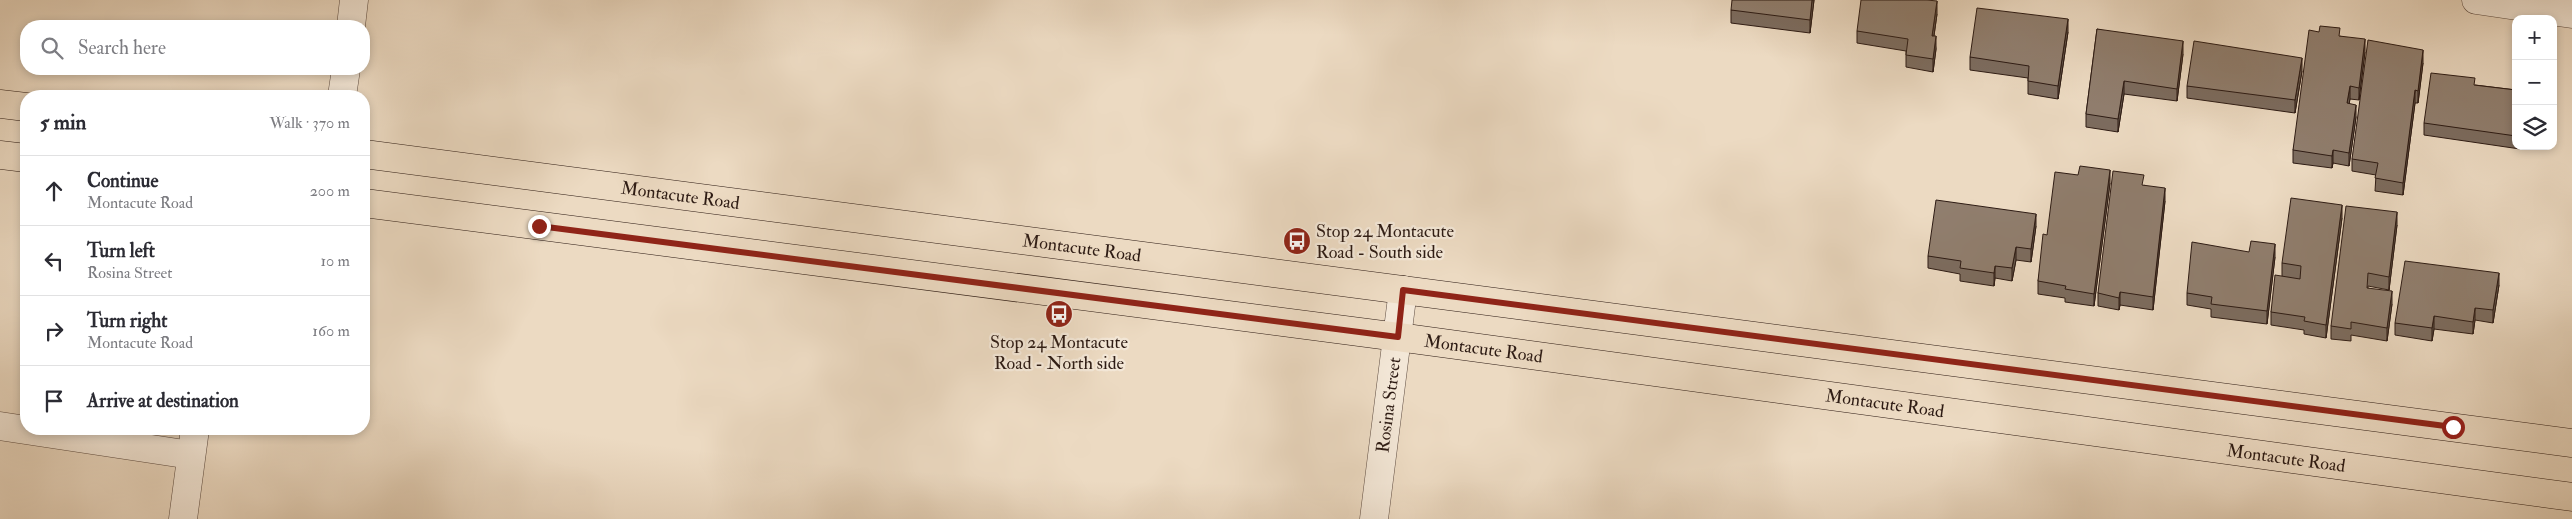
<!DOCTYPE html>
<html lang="en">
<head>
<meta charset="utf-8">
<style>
	body { margin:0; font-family:"IM FELL Double Pica",serif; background:#f7f7f7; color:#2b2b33 }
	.controls { position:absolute; right:15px; top:15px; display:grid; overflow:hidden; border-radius:10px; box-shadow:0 2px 8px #0003 }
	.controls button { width:45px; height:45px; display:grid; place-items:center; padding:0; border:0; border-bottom:1px solid #e1e1e2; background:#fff; color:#2b2b33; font:25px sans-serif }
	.stop { position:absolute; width:15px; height:15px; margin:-11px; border:4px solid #8f2418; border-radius:50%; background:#fff }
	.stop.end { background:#8f2418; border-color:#fff; box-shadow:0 1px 5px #0008 }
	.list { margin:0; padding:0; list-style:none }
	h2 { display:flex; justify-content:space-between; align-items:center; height:65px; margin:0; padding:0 20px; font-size:21px }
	h2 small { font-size:16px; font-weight:400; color:#7c7c81 }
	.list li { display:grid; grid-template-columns:32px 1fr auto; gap:15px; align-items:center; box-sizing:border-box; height:70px; padding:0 20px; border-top:1px solid #e1e1e2 }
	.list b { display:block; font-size:19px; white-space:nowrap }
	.list p { margin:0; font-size:16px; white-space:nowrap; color:#7c7c81 }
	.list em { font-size:16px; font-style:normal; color:#7c7c81 }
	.icon { flex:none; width:28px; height:28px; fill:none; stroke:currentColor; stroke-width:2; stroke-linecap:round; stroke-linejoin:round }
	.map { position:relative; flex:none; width:2572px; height:519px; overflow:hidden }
	.search { position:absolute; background:#fff; box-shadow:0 2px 8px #0003; left:20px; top:20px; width:350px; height:55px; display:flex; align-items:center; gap:12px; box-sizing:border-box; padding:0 18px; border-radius:20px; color:#7c7c81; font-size:19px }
	.panel { position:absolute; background:#fff; box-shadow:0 2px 8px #0003; left:20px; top:90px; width:350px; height:345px; border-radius:20px }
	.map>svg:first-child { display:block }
</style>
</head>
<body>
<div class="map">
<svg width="2572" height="519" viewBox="0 0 2572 519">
	<rect width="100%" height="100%" fill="#ecdac2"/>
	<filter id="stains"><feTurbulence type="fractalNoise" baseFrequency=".004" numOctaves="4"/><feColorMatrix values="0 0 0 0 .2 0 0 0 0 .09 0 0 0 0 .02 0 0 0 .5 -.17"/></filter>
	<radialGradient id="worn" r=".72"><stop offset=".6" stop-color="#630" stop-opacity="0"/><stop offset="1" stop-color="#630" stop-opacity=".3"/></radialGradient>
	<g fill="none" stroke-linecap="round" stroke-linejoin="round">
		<g stroke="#5d4b40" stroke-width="29">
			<g id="minor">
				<polyline points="2476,0 2572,14"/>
				<polyline points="351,26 354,0"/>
				<polyline points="342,96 346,69"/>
				<polyline points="0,426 191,455"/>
				<polyline points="183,519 195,429"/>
				<path id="s1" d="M1374 519 1403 290"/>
			</g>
		</g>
		<g stroke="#2d1b14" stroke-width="29">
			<g id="major">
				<polyline points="0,104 26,107"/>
				<path id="s2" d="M364 154 2572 443"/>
				<polyline points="0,155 26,158"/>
				<path id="s3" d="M364 203 1398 337 2572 497"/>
			</g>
		</g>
		<use href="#minor" stroke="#f3e7d7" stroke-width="28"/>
		<use href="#major" stroke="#ecdac2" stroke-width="28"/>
	</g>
	<g fill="#7c6c5f" stroke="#2d1b14">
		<polygon points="1814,0 1810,33 1731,23 1731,10"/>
		<polygon points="1937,14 1934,36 1936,49 1933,72 1906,67 1906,51 1857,43 1857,31"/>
		<polygon points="2097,29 2183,54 2177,101 2124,94 2118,132 2086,127 2086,114"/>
		<polygon points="2068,32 2058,99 2028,94 2028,78 1970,70 1970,57"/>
		<polygon points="2340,36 2365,52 2359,100 2350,99 2349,103 2356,117 2349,166 2333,163 2332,168 2293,163 2293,150"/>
		<polygon points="2423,63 2418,103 2415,103 2403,195 2375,191 2376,175 2352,171 2352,159"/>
		<polygon points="2302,71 2295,113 2187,98 2187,86"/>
		<polygon points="2475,85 2516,90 2516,146 2520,146 2520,149 2424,135 2424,123"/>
		<polygon points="2110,183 2094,306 2065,302 2065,298 2038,294 2038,281 2047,235"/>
		<polygon points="2144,185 2165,201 2153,310 2120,305 2119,310 2098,306 2098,293"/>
		<polygon points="2342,218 2326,338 2304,334 2304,330 2271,325 2271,312 2282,276 2282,263"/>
		<polygon points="2397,225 2389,290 2368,286 2368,288 2392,304 2387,341 2351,335 2351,341 2331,339 2331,326"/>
		<polygon points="2036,226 2031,262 2016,260 2012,281 1995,278 1994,286 1960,281 1960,274 1928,268 1928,256"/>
		<polygon points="2275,257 2267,324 2211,317 2211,309 2187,305 2187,293"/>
		<polygon points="2499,285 2493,323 2475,320 2473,334 2434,329 2432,341 2395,335 2395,323"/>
	</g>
	<g fill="#65584d" stroke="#2d1b14">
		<polygon points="1812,0 1814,0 1810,33 1810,20"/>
		<polygon points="1937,1 1937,14 1932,49 1932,36"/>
		<polygon points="2068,19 2068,32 2058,99 2058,86"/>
		<polygon points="1936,36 1936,49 1933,72 1933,59"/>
		<polygon points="2365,39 2365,52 2359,100 2359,88"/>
		<polygon points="2183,41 2183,54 2177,101 2177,89"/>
		<polygon points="2423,50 2423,63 2418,103 2418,91"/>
		<polygon points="2302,58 2302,71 2295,113 2295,100"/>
		<polygon points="2124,81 2124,94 2118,132 2118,119"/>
		<polygon points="2350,86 2350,99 2347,116 2347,103"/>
		<polygon points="2415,90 2415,103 2403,195 2403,183"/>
		<polygon points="2356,105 2356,117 2349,166 2349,153"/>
		<polygon points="2333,150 2333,163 2332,168 2332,156"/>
		<polygon points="2110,170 2110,183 2094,306 2094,294"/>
		<polygon points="2165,188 2165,201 2153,310 2153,297"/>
		<polygon points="2342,205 2342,218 2326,338 2326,325"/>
		<polygon points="2397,212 2397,225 2389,290 2389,277"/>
		<polygon points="2036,214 2036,226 2031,262 2031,249"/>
		<polygon points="2275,244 2275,257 2267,324 2267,311"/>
		<polygon points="2016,247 2016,260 2012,281 2012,268"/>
		<polygon points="1995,266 1995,278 1994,286 1994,273"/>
		<polygon points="2499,273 2499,285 2493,323 2493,310"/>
		<polygon points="2392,291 2392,304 2387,341 2387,328"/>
		<polygon points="2120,292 2120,305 2119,310 2119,298"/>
		<polygon points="2475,308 2475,320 2473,334 2473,322"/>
		<polygon points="2434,316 2434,329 2432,341 2432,328"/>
	</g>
	<g fill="#907e6e" stroke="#2d1b14">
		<polygon points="1732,0 1812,0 1810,20 1731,10"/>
		<polygon points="1861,0 1927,0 1937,1 1932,36 1936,36 1933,59 1906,55 1908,39 1857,31"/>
		<polygon points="1977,8 2068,19 2058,86 2028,81 2029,66 1970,57"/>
		<polygon points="2320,26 2340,28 2339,36 2365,39 2359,88 2350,86 2347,103 2356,105 2349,153 2333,150 2332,156 2293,150 2309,30 2319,32"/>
		<polygon points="2097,29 2183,41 2177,89 2124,81 2118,119 2086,114"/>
		<polygon points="2368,40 2423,50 2418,91 2415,90 2403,183 2375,178 2378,163 2352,159"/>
		<polygon points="2194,41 2302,58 2295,100 2187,86"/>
		<polygon points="2431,73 2475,78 2474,85 2516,90 2516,136 2424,123"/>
		<polygon points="2080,166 2110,170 2094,294 2065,289 2066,286 2038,281 2043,234 2047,235 2055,172 2078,175"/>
		<polygon points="2113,171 2144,175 2142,185 2165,188 2153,297 2120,292 2119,298 2098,293"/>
		<polygon points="2291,198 2342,205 2326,325 2304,321 2305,317 2271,312 2275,275 2300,279 2301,266 2282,263"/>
		<polygon points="1936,200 2036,214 2031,249 2016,247 2012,268 1995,266 1994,273 1960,268 1961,261 1928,256"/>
		<polygon points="2346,206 2397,212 2389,277 2368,273 2367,288 2392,291 2387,328 2351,322 2351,329 2331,326"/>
		<polygon points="2251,241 2275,244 2267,311 2211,304 2212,297 2187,293 2192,242 2249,252"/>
		<polygon points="2405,261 2499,273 2493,310 2475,308 2473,322 2434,316 2432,328 2395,323"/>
	</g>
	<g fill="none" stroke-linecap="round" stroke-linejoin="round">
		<polyline stroke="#8f2418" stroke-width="6" points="539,226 1398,337 1403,290 2453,427"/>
	</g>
	<defs>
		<g id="bus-disc" transform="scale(1.4375)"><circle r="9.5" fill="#8f2418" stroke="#f3e7d7"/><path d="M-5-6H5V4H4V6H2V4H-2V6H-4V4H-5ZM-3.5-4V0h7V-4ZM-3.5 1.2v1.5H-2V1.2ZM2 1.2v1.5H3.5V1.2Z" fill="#fff"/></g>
	</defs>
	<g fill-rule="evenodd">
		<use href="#bus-disc" x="1297" y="241"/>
		<use href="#bus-disc" x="1059" y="314"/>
	</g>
	<g text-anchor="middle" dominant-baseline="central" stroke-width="4.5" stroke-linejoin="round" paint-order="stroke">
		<g font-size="18" fill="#2d1b14" stroke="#f3e7d7">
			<text stroke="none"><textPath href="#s2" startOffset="319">Montacute Road</textPath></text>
			<text stroke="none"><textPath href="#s2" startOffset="724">Montacute Road</textPath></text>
			<text stroke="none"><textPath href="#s3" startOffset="1129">Montacute Road</textPath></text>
			<text stroke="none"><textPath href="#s3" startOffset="1534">Montacute Road</textPath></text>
			<text stroke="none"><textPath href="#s1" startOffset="115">Rosina Street</textPath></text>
			<text stroke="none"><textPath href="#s3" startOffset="1939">Montacute Road</textPath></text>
		</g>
		<g font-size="18" fill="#2d1b14" stroke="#f3e7d7" text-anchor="start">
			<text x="1316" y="231">Stop 24 Montacute<tspan x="1316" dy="21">Road - South side</tspan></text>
			<text x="1059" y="342" text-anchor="middle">Stop 24 Montacute<tspan x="1059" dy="21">Road - North side</tspan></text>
		</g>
	</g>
	<rect width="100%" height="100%" filter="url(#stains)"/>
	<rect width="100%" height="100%" fill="url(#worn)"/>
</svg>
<div class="controls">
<button>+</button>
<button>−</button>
<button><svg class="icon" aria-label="layers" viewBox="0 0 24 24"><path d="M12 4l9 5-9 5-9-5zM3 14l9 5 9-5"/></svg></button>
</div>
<div class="stop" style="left:2453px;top:427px"></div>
<div class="stop end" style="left:539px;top:226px"></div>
<div class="search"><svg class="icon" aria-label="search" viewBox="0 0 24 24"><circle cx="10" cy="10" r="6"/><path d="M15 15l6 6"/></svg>Search here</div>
<section class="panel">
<h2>5 min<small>Walk · 370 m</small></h2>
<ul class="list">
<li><svg class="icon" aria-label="ahead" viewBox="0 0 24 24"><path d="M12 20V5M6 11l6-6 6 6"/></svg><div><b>Continue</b><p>Montacute Road</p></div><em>200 m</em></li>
<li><svg class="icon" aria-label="left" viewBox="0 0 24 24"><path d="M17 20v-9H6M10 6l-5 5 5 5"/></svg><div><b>Turn left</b><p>Rosina Street</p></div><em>10 m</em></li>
<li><svg class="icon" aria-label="right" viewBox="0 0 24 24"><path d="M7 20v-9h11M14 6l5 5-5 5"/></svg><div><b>Turn right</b><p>Montacute Road</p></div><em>160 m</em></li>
<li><svg class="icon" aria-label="arrive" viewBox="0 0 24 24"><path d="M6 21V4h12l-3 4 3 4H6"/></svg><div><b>Arrive at destination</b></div></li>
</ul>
</section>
</div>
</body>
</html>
